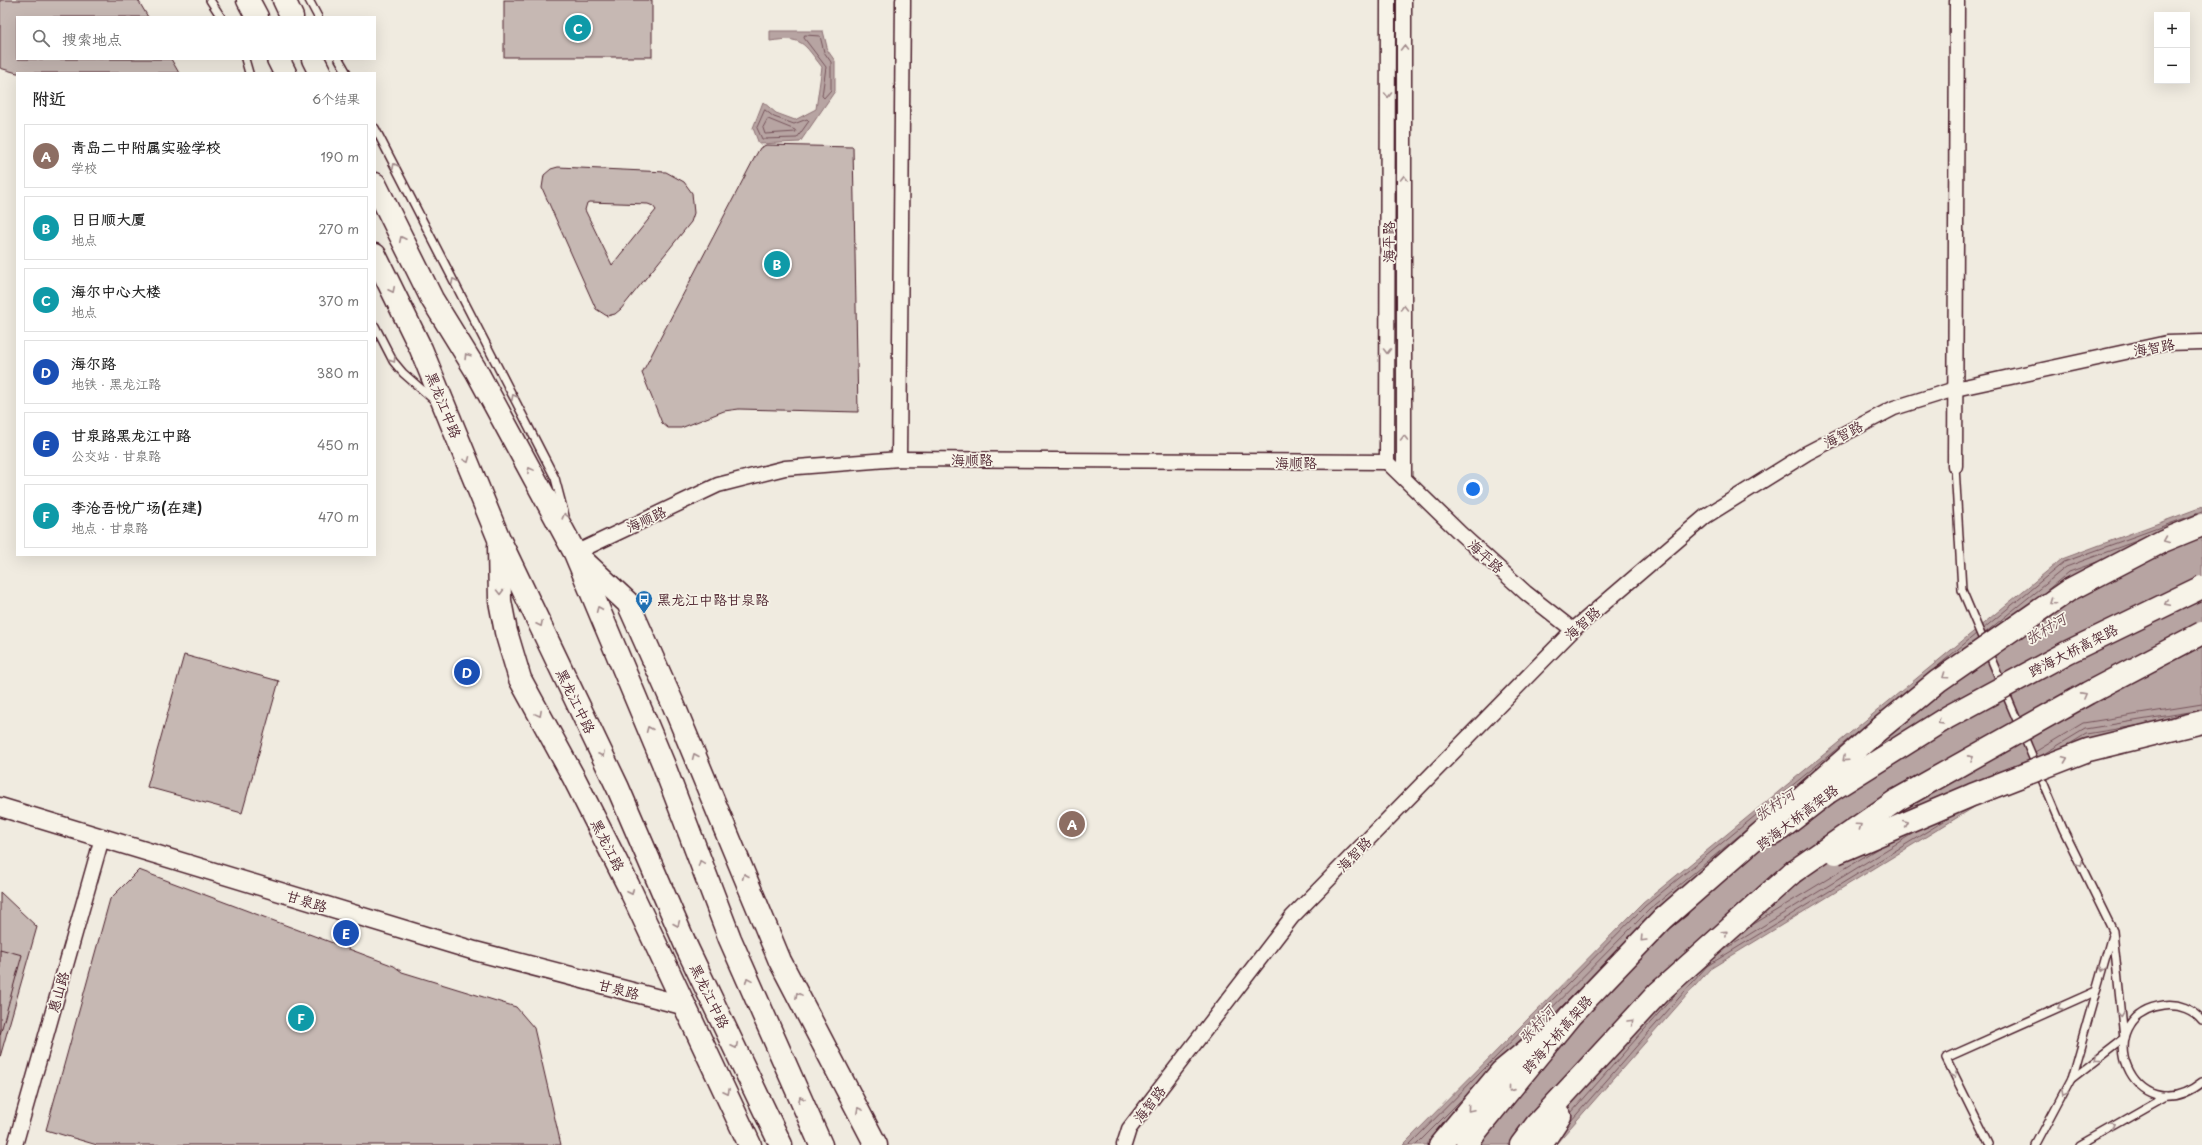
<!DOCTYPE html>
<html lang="zh">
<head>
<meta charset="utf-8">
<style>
	body { margin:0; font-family:"Playpen Sans","LXGW WenKai TC",sans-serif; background:#f2f2f2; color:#222 }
	.controls { position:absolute; right:12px; top:12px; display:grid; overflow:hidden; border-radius:0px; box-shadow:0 4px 16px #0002 }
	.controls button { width:36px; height:36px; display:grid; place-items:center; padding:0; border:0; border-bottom:1px solid #e0e0e0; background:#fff; color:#222; font:20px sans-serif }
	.you { position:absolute; left:1473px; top:489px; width:14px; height:14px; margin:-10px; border:3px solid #fff; border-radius:50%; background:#1a73e8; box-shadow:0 0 0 6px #1a73e833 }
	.badge { display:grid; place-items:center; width:26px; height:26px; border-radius:50%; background:#1f6fb2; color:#fff; font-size:13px; font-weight:700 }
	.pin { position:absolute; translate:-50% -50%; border:2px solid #fff; box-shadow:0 1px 4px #0006 }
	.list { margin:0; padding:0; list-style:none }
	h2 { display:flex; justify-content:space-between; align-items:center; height:52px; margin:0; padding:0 16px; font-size:17px }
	h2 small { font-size:13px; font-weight:400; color:#767676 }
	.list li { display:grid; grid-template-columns:26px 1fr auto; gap:12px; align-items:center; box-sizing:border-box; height:64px; margin:0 8px 8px; padding:0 8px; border:1px solid #e0e0e0; border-radius:0px }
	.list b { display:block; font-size:15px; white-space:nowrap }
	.list p { margin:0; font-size:13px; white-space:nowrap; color:#767676 }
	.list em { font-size:13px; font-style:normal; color:#767676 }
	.icon { flex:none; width:22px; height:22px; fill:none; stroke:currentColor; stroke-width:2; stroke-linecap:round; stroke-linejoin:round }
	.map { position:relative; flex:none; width:2202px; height:1145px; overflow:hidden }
	.search { position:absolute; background:#fff; box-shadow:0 4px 16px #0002; left:16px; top:16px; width:360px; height:44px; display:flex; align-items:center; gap:10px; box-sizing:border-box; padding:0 14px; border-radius:0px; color:#767676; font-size:15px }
	.panel { position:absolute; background:#fff; box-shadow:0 4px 16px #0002; left:16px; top:72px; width:360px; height:484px; border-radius:0px }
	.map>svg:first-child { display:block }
</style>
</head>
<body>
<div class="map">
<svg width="2202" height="1145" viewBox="0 0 2202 1145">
	<rect width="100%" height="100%" fill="#f0ebe0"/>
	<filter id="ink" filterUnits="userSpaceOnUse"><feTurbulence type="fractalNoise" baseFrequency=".025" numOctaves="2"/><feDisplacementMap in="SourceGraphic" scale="8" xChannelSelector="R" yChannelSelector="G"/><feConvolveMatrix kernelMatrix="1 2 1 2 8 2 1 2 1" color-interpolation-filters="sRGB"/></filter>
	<g filter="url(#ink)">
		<g fill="#b7a4a2" stroke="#8b6f72">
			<path d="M770 31H823L828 51 835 61V91L800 142 759 144 753 128 763 102 776 113 795 120 816 109 822 67C803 43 803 36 770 41Z"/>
			<polygon points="2202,507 2202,718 2087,738 1710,969 1555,1145 1403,1145 1643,903 2062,559"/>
		</g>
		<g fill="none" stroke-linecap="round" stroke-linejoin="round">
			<g stroke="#76545b" stroke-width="1">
				<polygon points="805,35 820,36 824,52 831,62 831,90 824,98 822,96 826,67 804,38"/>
				<polygon points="765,110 774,117 794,124 807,119 809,121 797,138 762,139 757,128"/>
				<polygon points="768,119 795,130 796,132 765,134 763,128"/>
				<polyline points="2045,592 2069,572 2097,562"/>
				<polyline points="1983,629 2064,562 2202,512"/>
				<polyline points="1985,633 2066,567 2139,540"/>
				<polyline points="1932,671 1976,634"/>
				<polyline points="2068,745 2086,734 2141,725"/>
				<polyline points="2035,752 2083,723 2202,704"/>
				<polyline points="2042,755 2085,729 2202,710"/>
				<polyline points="1749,927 1880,847"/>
				<polyline points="1724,950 1917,831"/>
				<polyline points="1536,1032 1599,969"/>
				<polyline points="1515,1045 1649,910 1753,824"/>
				<polyline points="1571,1113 1680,989"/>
				<polyline points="1570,1122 1707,966 1949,818"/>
				<polyline points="1409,1145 1645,906 1866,725"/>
				<polyline points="1416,1145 1470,1091"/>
			</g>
		</g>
		<g fill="#c6b8b3" stroke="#4a1f2b" fill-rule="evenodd">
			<polygon points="0,0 138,0 148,17 17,17 17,59 171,59 179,73 17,73 0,68"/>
			<rect x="504" y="0" width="148" height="57"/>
			<polygon points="766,145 853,147 858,412 739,409 724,411 681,428 668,428 662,423 642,373 756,155 760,148"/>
			<path d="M558 167 666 172 684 182 692 193 694 213 691 222 621 309 615 314 607 316 596 309 542 188 544 175 551 169ZM589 202 648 204 653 206 656 210 612 265 585 210 587 203Z"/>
			<polygon points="184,655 279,681 242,813 147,787"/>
			<polygon points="139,870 394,966 402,972 516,1007 534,1028 561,1145 97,1145 46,1130 110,899"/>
			<polygon points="0,892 37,927 0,1057"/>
			<polygon points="0,949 22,955 0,1035"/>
		</g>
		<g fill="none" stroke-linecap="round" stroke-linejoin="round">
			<g stroke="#4a1f2b" stroke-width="10">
				<g id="service">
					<polyline points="210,0 221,17"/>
					<polyline points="309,0 318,17"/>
					<polyline points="245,59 249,73"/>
					<polyline points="339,59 347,73"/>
					<polyline points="375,128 555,478 565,516"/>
					<polyline points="375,326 393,361 403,373 435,401"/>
					<polyline points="1955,466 1962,590 2063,829 2113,931 2124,1038 2071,1079"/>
					<path d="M2202 1020C2193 1009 2178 1003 2164 1005 2086 1015 2132 1137 2202 1082"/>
					<polyline points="1989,1145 1946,1058 2096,991"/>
					<polyline points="2036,1145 2071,1079 2112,935"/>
					<polyline points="2080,1145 2166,1096"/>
				</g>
			</g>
			<g stroke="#4a1f2b" stroke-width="17">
				<g id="minor">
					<polyline points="1388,0 1387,462 1461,534 1526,593 1573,630"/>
					<polyline points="899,459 903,0"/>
					<polyline points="1955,466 1957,0"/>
					<polyline points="1404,477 1404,0"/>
					<polyline points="575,553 718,485 785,468 899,459 1387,462"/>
					<polyline points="15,1145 102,838"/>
					<polyline points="1124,1145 1129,1129 1292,917 1573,630 1706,516 1807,453 1894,408 1955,389 2167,343 2202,342"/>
				</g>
			</g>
			<g stroke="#4a1f2b" stroke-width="21">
				<polyline id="tertiary" points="0,807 475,951 686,1006"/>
			</g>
			<g stroke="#4a1f2b" stroke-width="25">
				<g id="trunk">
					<polyline points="248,0 257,17"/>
					<polyline points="284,0 292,17"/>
					<polyline points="278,59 285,73"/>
					<polyline points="313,59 320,73"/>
					<polyline points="375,184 432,299 477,372 575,553 663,763 730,939 821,1145"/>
					<polyline points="375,255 421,349 499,539 618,788 687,948 781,1145"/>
					<polyline points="499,546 500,601 506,632 520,679 574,778 628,885 750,1145"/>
					<polyline points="581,559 628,603 674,706 780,961 876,1145"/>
					<polyline points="1774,834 1827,793"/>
					<polyline points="1440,1145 1501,1072 1535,1044"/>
					<polyline points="1467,1145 1477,1130 1570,1016 1663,919 1678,907"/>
					<polyline points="1521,1145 1536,1125 1658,993 1793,872"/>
					<polyline points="1541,1145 1560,1116"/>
				</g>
			</g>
			<use href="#service" stroke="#f7f3e8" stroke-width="7"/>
			<use href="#minor" stroke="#f7f3e8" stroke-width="14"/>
			<use href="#tertiary" stroke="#f7f3e8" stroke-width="18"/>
			<use href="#trunk" stroke="#f7f3e8" stroke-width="22"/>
			<g stroke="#4a1f2b" stroke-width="25" stroke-linecap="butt">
				<g id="trunk-bridge">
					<polyline points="1827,793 1948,717 2068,652 2202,587"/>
					<polyline points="1836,853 1972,795 2088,750 2202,722"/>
					<polyline points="1793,872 1897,800 2088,693 2202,633"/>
					<polyline points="1663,919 1877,731 1938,681 2069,590 2163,541 2202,525"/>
				</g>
			</g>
			<use href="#trunk-bridge" stroke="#f7f3e8" stroke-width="22"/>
		</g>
		<defs><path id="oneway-chevron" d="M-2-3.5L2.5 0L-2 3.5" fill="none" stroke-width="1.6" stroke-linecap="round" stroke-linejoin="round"/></defs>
		<g stroke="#a0898a">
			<use href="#oneway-chevron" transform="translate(1404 48) rotate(-90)"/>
			<use href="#oneway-chevron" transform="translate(1388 95) rotate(90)"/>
			<use href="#oneway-chevron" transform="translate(395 166) rotate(-117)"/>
			<use href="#oneway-chevron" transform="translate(1404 178) rotate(-90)"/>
			<use href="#oneway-chevron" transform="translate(402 239) rotate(-116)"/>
			<use href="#oneway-chevron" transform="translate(454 281) rotate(-117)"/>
			<use href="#oneway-chevron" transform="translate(392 290) rotate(64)"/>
			<use href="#oneway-chevron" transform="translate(1404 308) rotate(-90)"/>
			<use href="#oneway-chevron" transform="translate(1387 351) rotate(90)"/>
			<use href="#oneway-chevron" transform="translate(467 356) rotate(-122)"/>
			<use href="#oneway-chevron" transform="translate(393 360) rotate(58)"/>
			<use href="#oneway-chevron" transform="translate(514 397) rotate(-117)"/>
			<use href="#oneway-chevron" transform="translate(1404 438) rotate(-90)"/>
			<use href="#oneway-chevron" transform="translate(467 460) rotate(68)"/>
			<use href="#oneway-chevron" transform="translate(530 470) rotate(-118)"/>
			<use href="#oneway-chevron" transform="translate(565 516) rotate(-105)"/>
			<use href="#oneway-chevron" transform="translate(2166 540) rotate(157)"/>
			<use href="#oneway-chevron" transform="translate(500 592) rotate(89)"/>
			<use href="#oneway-chevron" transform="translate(2052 602) rotate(145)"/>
			<use href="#oneway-chevron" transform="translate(2167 603) rotate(154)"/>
			<use href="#oneway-chevron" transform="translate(599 609) rotate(-113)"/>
			<use href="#oneway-chevron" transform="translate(540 624) rotate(64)"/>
			<use href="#oneway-chevron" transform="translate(1945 676) rotate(145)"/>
			<use href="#oneway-chevron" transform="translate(2084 695) rotate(-29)"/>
			<use href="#oneway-chevron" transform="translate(539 714) rotate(62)"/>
			<use href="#oneway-chevron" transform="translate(1940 722) rotate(148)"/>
			<use href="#oneway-chevron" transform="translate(649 729) rotate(-113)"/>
			<use href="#oneway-chevron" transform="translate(602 754) rotate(64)"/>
			<use href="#oneway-chevron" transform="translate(695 756) rotate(-113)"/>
			<use href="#oneway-chevron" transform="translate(1971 758) rotate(-29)"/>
			<use href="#oneway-chevron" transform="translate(1845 759) rotate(138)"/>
			<use href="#oneway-chevron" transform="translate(2065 759) rotate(-21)"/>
			<use href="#oneway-chevron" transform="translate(1906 823) rotate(-23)"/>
			<use href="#oneway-chevron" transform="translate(1859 826) rotate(-35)"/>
			<use href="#oneway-chevron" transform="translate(701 863) rotate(-111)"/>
			<use href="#oneway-chevron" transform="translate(2080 864) rotate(64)"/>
			<use href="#oneway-chevron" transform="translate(745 876) rotate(-113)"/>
			<use href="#oneway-chevron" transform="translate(631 892) rotate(65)"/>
			<use href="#oneway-chevron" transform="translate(677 924) rotate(67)"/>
			<use href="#oneway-chevron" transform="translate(1725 933) rotate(-42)"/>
			<use href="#oneway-chevron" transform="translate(1643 939) rotate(134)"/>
			<use href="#oneway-chevron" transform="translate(2102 969) rotate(106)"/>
			<use href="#oneway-chevron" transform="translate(748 980) rotate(-114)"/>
			<use href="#oneway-chevron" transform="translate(798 995) rotate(-118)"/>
			<use href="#oneway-chevron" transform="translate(2060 1007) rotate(156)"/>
			<use href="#oneway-chevron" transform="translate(2121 1014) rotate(84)"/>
			<use href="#oneway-chevron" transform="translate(1631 1022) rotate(-47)"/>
			<use href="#oneway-chevron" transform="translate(735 1046) rotate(64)"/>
			<use href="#oneway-chevron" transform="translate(2097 1058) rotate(142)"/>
			<use href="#oneway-chevron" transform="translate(1954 1075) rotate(64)"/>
			<use href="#oneway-chevron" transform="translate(1511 1089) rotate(129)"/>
			<use href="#oneway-chevron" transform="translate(727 1092) rotate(64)"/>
			<use href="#oneway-chevron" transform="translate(2064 1093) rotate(118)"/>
			<use href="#oneway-chevron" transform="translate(801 1099) rotate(-114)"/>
			<use href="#oneway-chevron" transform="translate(1470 1109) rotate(130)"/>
			<use href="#oneway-chevron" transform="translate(859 1110) rotate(-118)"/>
			<use href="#oneway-chevron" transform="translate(2114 1126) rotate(-30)"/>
		</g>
	</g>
	<defs>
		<g id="bus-pin" transform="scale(0.9)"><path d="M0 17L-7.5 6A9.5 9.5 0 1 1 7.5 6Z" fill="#1f6fb2" stroke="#f7f3e8"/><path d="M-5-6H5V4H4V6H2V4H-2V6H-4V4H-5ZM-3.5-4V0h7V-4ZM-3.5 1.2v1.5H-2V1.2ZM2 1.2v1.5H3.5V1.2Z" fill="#fff"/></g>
	</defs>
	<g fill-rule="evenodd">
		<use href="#bus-pin" x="644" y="599"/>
	</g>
	<g text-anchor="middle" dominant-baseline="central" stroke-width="3.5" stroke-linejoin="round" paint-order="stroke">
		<g font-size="14" fill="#4a1f2b" stroke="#f7f3e8">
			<text transform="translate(1388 242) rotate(-90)">海平路</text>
			<text transform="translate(2154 347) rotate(-10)">海智路</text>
			<text transform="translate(444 405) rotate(68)">黑龙江中路</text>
			<text transform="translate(1843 434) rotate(-27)">海智路</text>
			<text x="972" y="459">海顺路</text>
			<text x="1296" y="462">海顺路</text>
			<text transform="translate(646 519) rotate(-25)">海顺路</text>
			<text transform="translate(1486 556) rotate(42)">海平路</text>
			<text transform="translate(1582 623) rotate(-42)">海智路</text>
			<text transform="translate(2073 650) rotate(-27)">跨海大桥高架路</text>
			<text transform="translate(576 701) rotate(64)">黑龙江中路</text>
			<text transform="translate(1797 817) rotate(-37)">跨海大桥高架路</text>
			<text transform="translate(608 845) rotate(63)">黑龙江路</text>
			<text transform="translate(1354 854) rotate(-46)">海智路</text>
			<text transform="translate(307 901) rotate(17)">甘泉路</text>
			<text transform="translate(619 989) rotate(15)">甘泉路</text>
			<text transform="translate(58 992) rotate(-74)">惠山路</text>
			<text transform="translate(710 996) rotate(64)">黑龙江中路</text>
			<text transform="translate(1557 1034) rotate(-49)">跨海大桥高架路</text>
			<text transform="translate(1149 1104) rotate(-52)">海智路</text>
		</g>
		<g font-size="14" fill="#4a1f2b" stroke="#f7f3e8" text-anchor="start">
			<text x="657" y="599">黑龙江中路甘泉路</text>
		</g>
		<g font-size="15" font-style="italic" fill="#704e55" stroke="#f7f3e8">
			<text transform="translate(2045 628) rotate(-31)">张村河</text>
			<text transform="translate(1774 804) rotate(-33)">张村河</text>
			<text transform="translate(1536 1024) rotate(-47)">张村河</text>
		</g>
	</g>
</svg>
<div class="controls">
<button>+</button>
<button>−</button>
</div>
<div class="you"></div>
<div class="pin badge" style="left:1072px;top:824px;background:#8d6e63">A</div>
<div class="pin badge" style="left:777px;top:264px;background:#0f9aa8">B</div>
<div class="pin badge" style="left:578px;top:28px;background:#0f9aa8">C</div>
<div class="pin badge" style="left:467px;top:672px;background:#1a4fb4">D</div>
<div class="pin badge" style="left:346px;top:933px;background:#1a4fb4">E</div>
<div class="pin badge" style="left:301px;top:1018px;background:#0f9aa8">F</div>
<div class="search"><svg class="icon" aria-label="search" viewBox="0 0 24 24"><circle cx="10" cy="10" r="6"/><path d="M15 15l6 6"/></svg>搜索地点</div>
<section class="panel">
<h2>附近<small>6个结果</small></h2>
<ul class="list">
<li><span class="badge" style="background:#8d6e63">A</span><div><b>青岛二中附属实验学校</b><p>学校</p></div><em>190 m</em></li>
<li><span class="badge" style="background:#0f9aa8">B</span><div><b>日日顺大厦</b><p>地点</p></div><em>270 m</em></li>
<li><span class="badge" style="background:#0f9aa8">C</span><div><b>海尔中心大楼</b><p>地点</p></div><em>370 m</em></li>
<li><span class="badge" style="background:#1a4fb4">D</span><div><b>海尔路</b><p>地铁 · 黑龙江路</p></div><em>380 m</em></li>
<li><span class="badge" style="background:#1a4fb4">E</span><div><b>甘泉路黑龙江中路</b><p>公交站 · 甘泉路</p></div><em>450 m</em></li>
<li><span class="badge" style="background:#0f9aa8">F</span><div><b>李沧吾悦广场(在建)</b><p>地点 · 甘泉路</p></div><em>470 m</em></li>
</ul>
</section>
</div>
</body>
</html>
